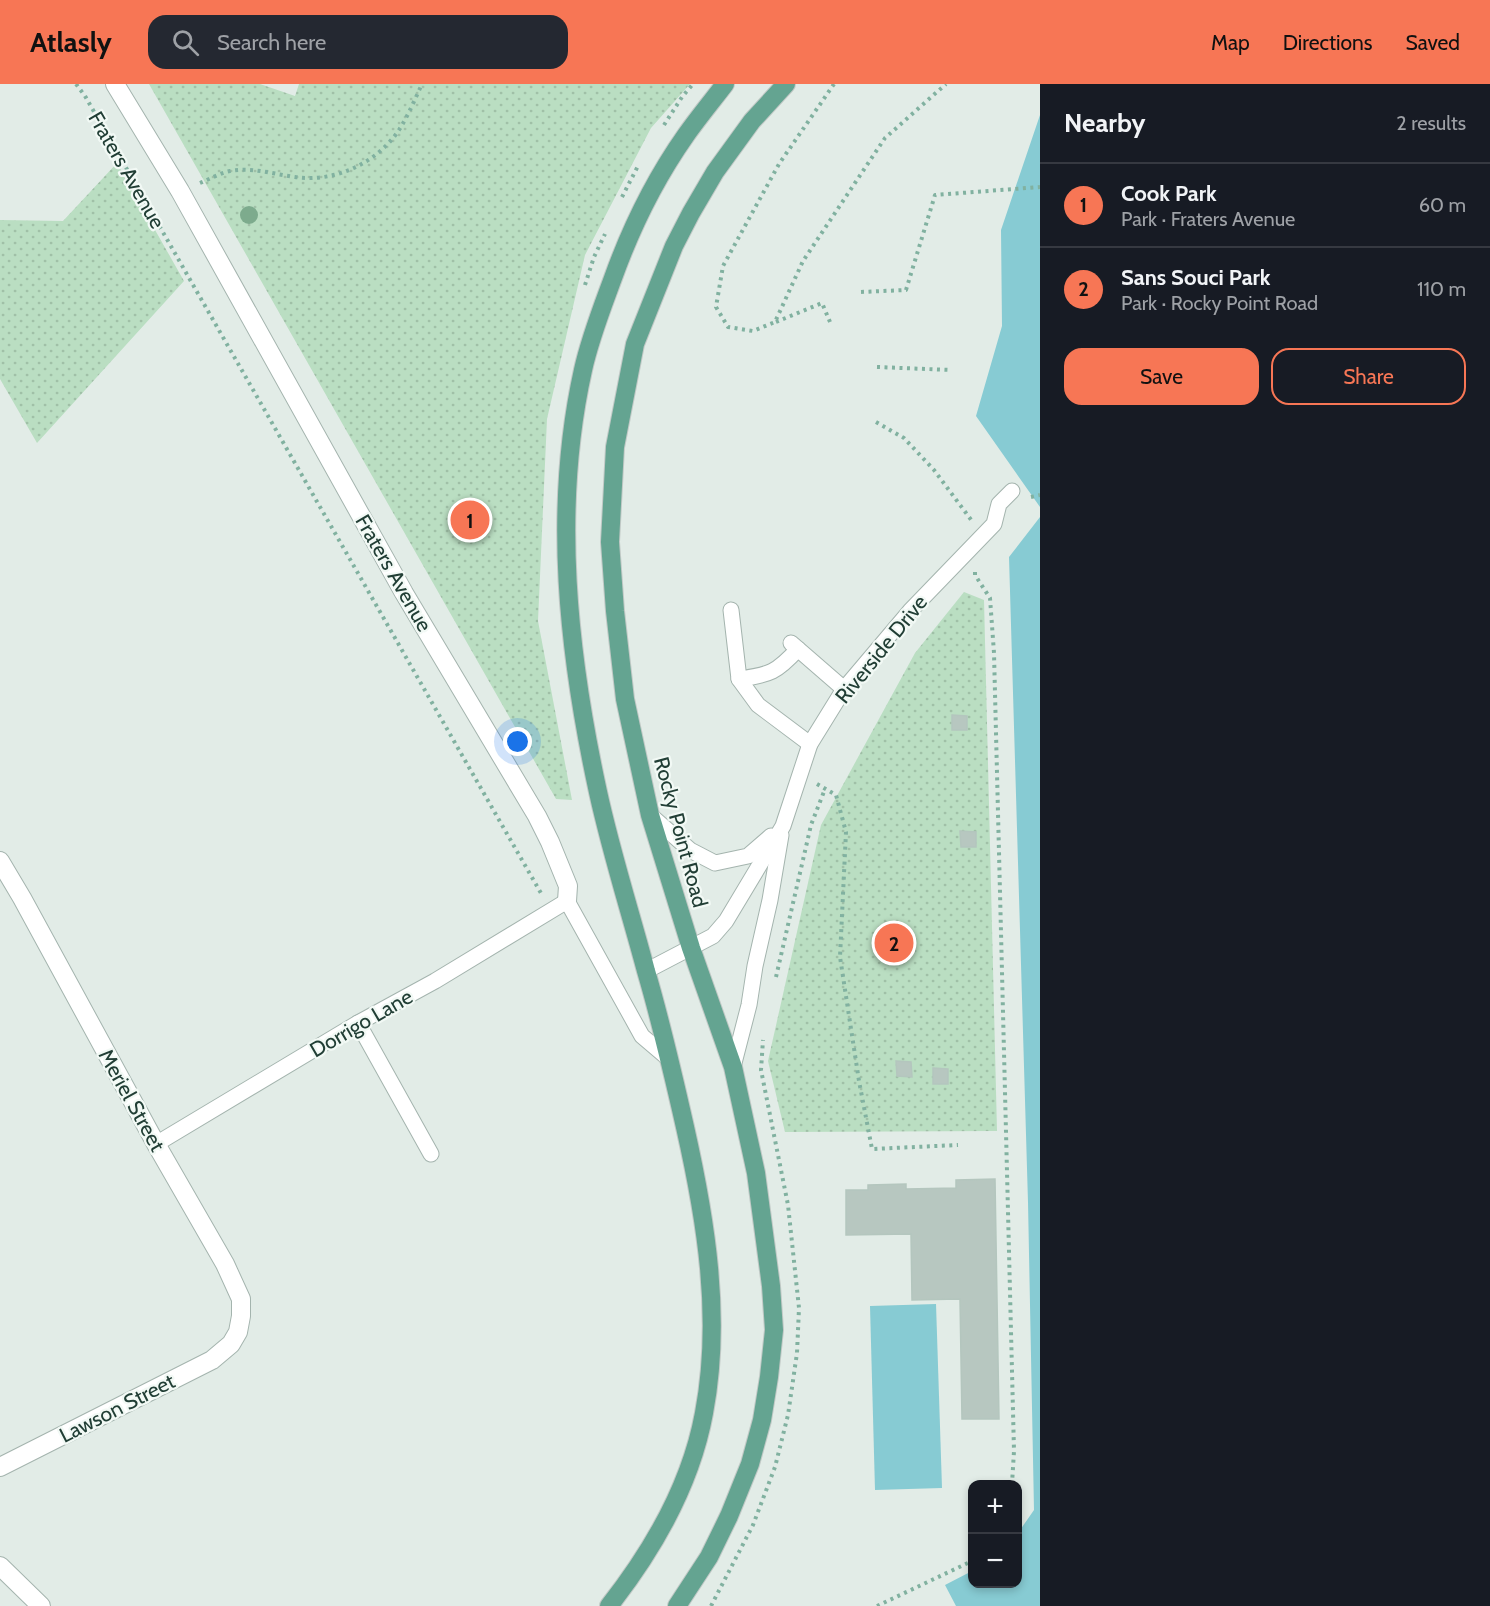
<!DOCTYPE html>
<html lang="en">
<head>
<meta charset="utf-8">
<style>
	body { margin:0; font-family:Cabin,sans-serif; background:#242831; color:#f1f3f6 }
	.controls { position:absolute; right:18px; bottom:18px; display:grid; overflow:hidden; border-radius:12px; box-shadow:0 3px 9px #0003 }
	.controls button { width:54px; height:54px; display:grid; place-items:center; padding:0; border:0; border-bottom:2px solid #363941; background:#171b24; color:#f1f3f6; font:30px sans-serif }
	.you { position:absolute; left:518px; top:658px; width:21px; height:21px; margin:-15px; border:4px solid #fff; border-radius:50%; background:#1a73e8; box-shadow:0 0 0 9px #1a73e833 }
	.badge { display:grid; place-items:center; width:39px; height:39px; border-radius:50%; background:#f77655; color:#111; font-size:20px; font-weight:700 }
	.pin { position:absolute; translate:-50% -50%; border:3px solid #fff; box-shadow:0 2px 6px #0006 }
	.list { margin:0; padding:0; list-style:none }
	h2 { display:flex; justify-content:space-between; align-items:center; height:78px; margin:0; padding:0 24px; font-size:26px }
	h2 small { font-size:20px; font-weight:400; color:#9ea1a6 }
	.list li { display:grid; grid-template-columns:39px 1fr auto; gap:18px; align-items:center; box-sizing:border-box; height:84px; padding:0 24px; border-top:2px solid #363941 }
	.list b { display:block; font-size:22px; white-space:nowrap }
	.list p { margin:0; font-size:20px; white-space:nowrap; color:#9ea1a6 }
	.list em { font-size:20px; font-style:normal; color:#9ea1a6 }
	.actions { display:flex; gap:12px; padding:18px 24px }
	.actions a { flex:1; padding:14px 0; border:2px solid #f77655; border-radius:18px; text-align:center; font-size:21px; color:#f77655 }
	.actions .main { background:#f77655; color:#111 }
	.icon { flex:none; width:33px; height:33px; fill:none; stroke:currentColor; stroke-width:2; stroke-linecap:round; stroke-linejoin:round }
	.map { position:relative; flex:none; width:1040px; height:1522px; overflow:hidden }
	header { display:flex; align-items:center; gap:36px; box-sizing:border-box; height:84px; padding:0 30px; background:#f77655; color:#111 }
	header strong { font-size:28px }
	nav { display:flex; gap:33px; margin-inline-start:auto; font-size:21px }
	.search { width:420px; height:54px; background:#242831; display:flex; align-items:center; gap:15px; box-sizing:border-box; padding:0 21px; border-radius:18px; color:#9ea1a6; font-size:22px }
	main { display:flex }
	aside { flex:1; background:#171b24 }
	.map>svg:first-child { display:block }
</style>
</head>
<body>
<header>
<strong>Atlasly</strong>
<div class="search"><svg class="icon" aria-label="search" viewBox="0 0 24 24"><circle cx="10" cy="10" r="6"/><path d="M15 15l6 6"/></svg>Search here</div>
<nav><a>Map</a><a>Directions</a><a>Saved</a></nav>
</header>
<main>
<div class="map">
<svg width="1040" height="1522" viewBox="0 0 1040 1522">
	<defs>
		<pattern id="grass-dots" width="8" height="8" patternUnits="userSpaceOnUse" patternTransform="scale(1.5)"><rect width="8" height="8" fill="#badec2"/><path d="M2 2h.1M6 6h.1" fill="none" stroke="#a0c0a7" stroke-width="1.8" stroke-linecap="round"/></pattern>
	</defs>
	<rect width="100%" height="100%" fill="#e2ece7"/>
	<g fill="url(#grass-dots)">
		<polygon points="149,0 260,0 295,12 299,0 690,0 651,44 585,171 547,335 538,537 572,716 556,715"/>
		<polygon points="117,79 184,197 37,359 0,295 0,136 63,137"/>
		<polygon points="964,508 984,516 997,1047 785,1048 768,977 821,741 915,569"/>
	</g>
	<g fill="#87cbd3">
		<polygon points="1040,31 1040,423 976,332 1002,242 1001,146"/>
		<polygon points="1040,433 1040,1522 956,1522 945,1501 972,1487 972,1500 1018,1500 1018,1449 1034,1426 1028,1118 1009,473"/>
		<polygon points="936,1220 942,1404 875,1406 870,1222"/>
	</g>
	<g fill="#b7c7c0" stroke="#b4c6be" stroke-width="1.5">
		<polygon points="952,631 967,632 967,646 952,646"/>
		<polygon points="960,747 976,748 976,763 961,763"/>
		<polygon points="896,977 911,978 912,993 897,992"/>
		<polygon points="933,984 948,985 948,1000 933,1000"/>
		<polygon points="995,1095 999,1335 962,1335 960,1215 912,1216 911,1150 846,1151 846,1106 868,1106 868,1101 906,1100 906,1105 956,1104 956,1096"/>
	</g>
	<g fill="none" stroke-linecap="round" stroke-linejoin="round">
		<g stroke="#a4b4ae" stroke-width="17">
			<g id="service">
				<polyline points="731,526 739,595 758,621 810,660"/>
				<polyline points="791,559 844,605"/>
				<path d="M739 595C770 591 777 588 798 565"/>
				<polyline points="650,731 690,766 715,779 748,772 771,752"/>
				<polyline points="646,887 713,852 726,837 783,742 810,660 844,605 910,527 994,440 999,420 1012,407"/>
				<polyline points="358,939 431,1070"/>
				<polyline points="733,983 749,921 755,882 770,816 781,751"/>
				<polyline points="156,1060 358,939 435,897 567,817 642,952 669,975"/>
			</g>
		</g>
		<g stroke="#a4b4ae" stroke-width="20">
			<g id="minor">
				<polyline points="115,0 180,107 404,509 537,732 550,758 568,802 567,817"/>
				<polyline points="0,777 22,814 156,1060 225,1180 241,1215 241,1232 238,1248 231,1260 212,1276 0,1383"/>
			</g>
		</g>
		<g stroke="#a4b4ae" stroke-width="20">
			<polyline id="tertiary" points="0,1482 41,1522"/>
		</g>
		<g stroke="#c1c9c6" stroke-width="20">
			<g id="primary">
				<path d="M609 1522C653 1466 691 1400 704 1329 722 1234 706 1136 685 1043 673 990 661 938 646 887 630 827 611 768 598 708 568 570 552 425 583 286 590 254 602 224 613 194 631 144 655 95 686 51 698 34 712 17 725 0"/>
				<polyline points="677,1522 709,1473 729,1432 750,1380 762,1336 769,1293 774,1246 771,1202 756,1089 733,983 691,864 650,731 625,615 615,527 610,458 615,363 635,260 674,162 691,129 715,88 752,37 786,0"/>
			</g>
		</g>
		<g stroke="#81b1a0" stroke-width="4" stroke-dasharray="3 4.5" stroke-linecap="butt">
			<polyline points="76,0 85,12 542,811"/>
			<polyline points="834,0 779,80 723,182 716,223 728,243 753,247 775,238 803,177 885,54 946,0"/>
			<polyline points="664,41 682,13 693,0"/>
			<path d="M200 99C210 95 220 89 230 87 252 83 273 90 295 93 334 99 377 79 399 46 408 32 415 15 422 0"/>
			<polyline points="622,113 639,80"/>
			<polyline points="585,201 594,173 605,150"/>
			<polyline points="861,208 906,206 935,111 1040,103"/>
			<polyline points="776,238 822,219 830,238"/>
			<polyline points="877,283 951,286"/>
			<polyline points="876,338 904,354 934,386 972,437"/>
			<polyline points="1031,413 1040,411"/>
			<polyline points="975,488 975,491 990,514 994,569 1014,1367 1012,1400"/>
			<polyline points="817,700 836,711 846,748 840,873 859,997 872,1065 958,1061"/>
			<polyline points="776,893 811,741 825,705"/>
			<polyline points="711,1522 753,1441 775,1383 788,1331 797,1269 799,1224 788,1121 761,986 763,956"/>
			<polyline points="877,1522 972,1477"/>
		</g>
		<use href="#service" stroke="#fff" stroke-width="15"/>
		<use href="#minor" stroke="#fff" stroke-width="18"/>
		<use href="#tertiary" stroke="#fff" stroke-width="18"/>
		<use href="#primary" stroke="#64a491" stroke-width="18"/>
	</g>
	<circle fill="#7dab8d" cx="249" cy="131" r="9"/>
	<g text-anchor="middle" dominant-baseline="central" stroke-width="4.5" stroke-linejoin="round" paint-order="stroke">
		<g font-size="21" fill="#213e35" stroke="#f2f9f5">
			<text transform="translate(127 86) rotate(60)">Fraters Avenue</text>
			<text transform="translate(394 489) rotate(60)">Fraters Avenue</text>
			<text transform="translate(881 565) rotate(-51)">Riverside Drive</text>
			<text transform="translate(681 748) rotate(75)">Rocky Point Road</text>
			<text transform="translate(361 939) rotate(-30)">Dorrigo Lane</text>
			<text transform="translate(132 1016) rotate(61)">Meriel Street</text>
			<text transform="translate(117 1324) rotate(-27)">Lawson Street</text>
		</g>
	</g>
</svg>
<div class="controls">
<button>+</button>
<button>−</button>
</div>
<div class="you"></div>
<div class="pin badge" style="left:470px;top:436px">1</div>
<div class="pin badge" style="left:894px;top:859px">2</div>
</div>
<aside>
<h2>Nearby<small>2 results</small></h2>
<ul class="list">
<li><span class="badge">1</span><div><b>Cook Park</b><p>Park · Fraters Avenue</p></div><em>60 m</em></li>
<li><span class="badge">2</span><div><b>Sans Souci Park</b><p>Park · Rocky Point Road</p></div><em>110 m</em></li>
</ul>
<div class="actions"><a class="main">Save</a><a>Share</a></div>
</aside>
</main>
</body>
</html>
